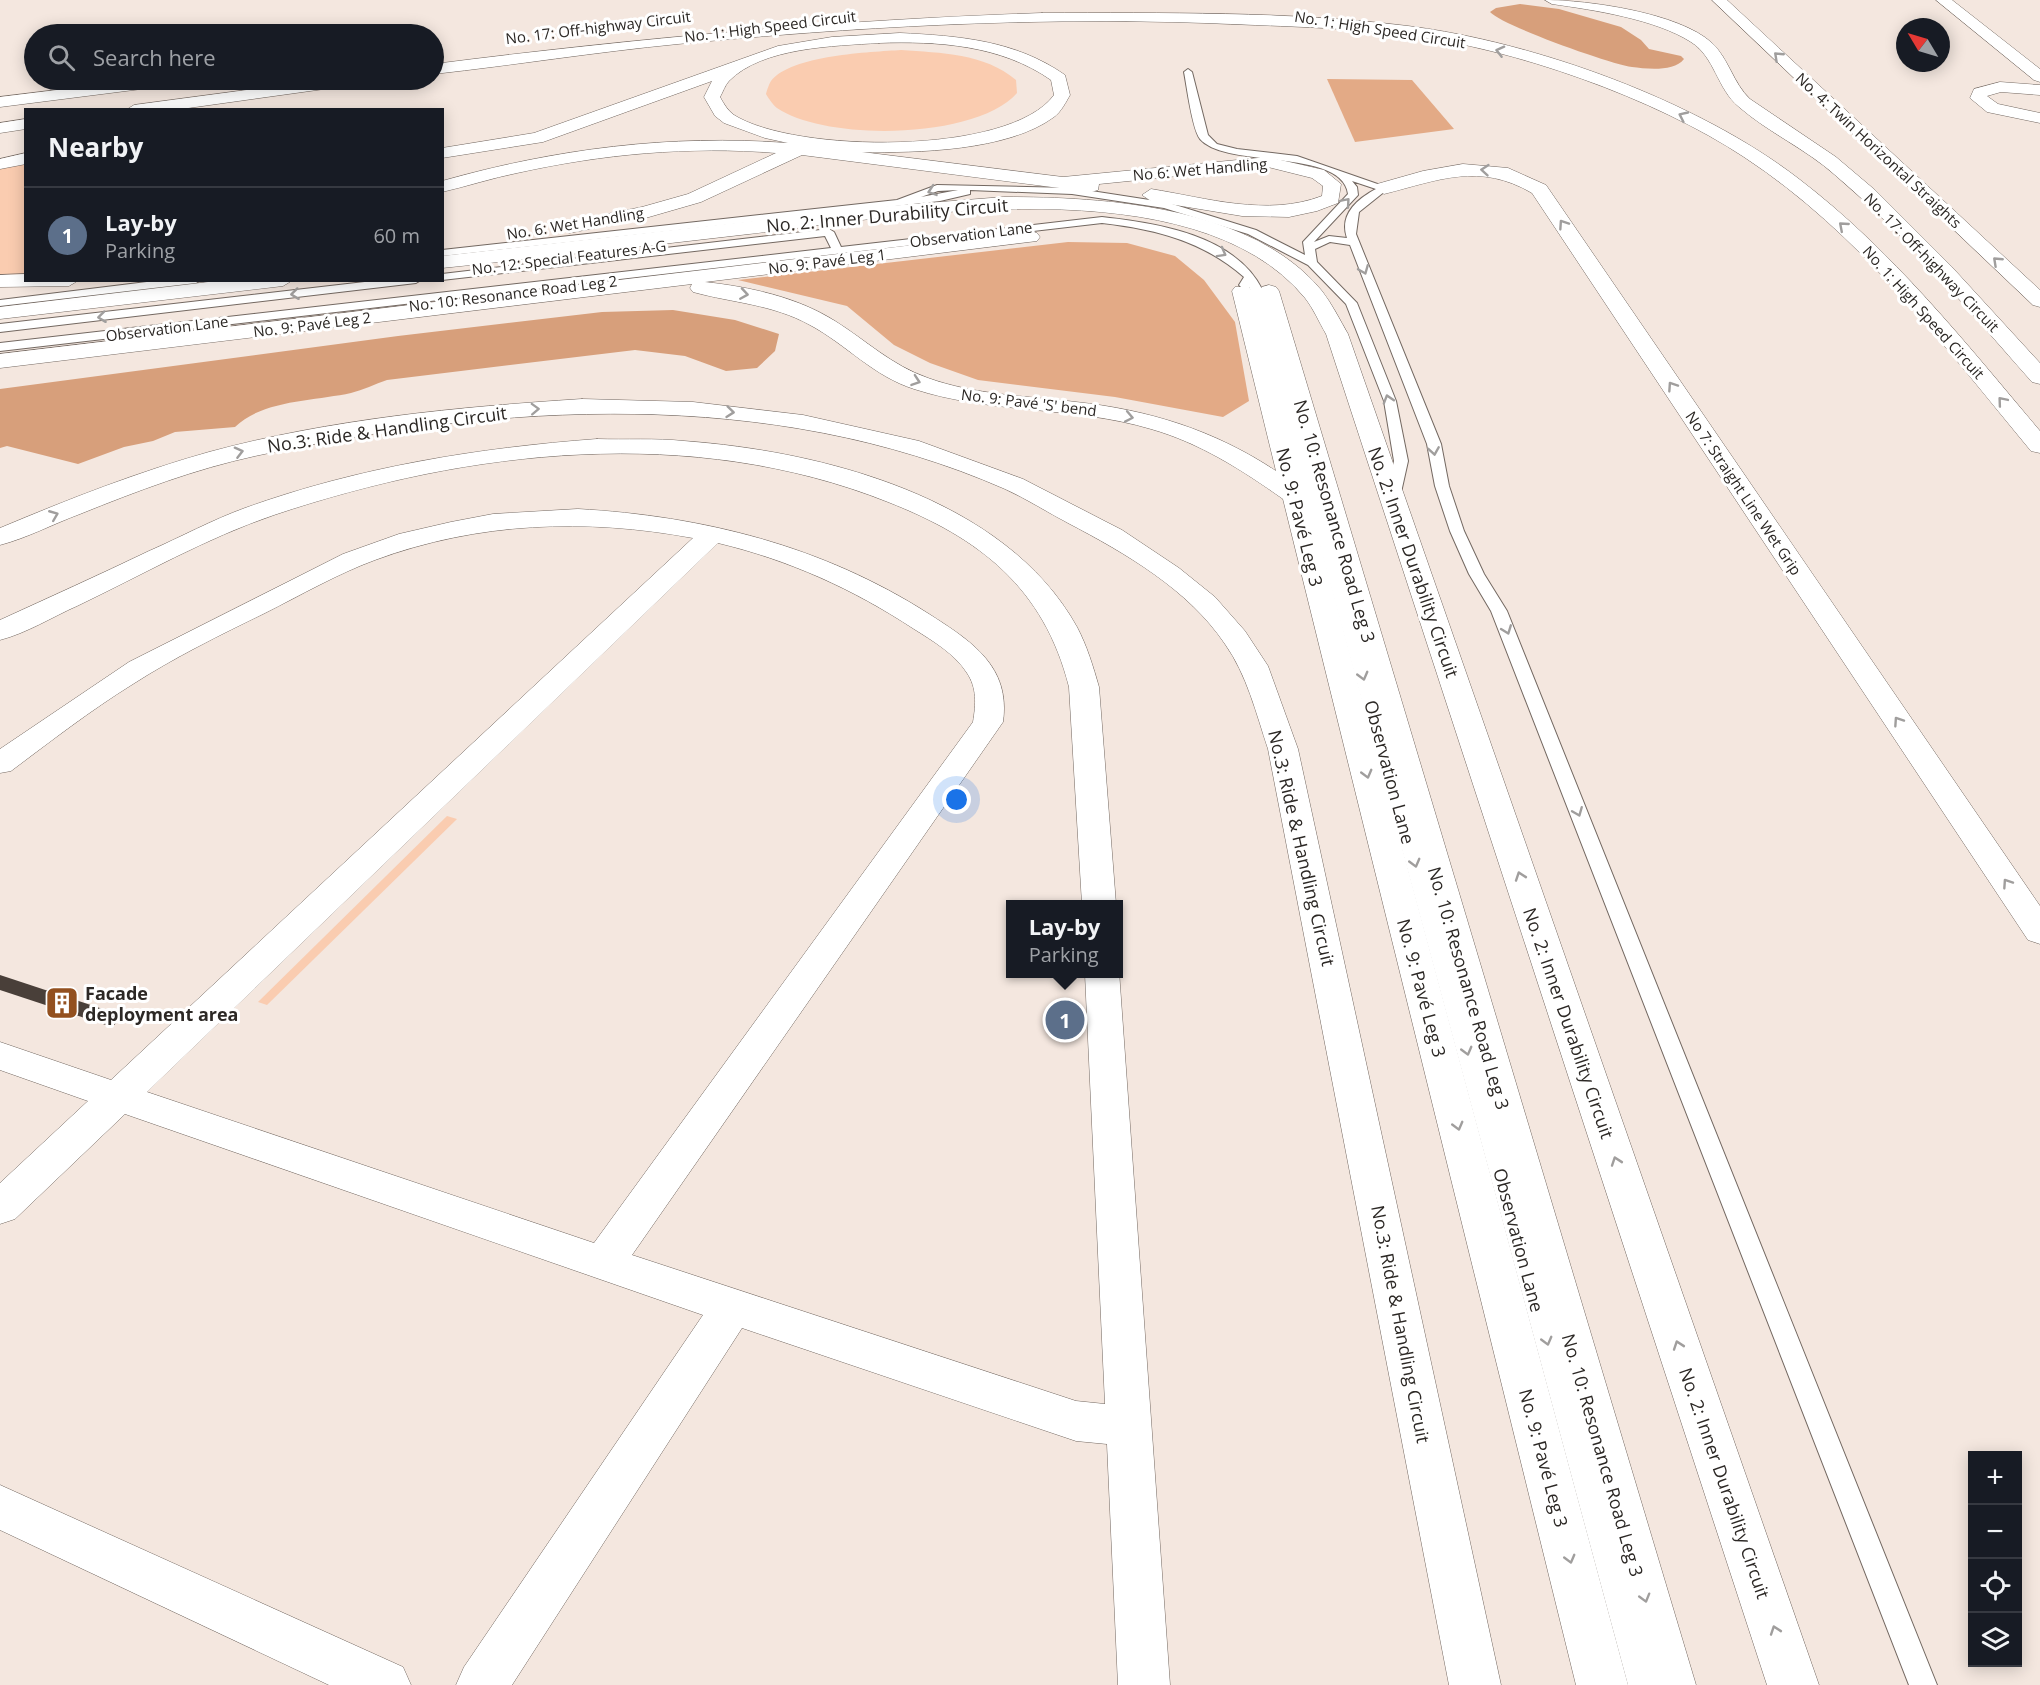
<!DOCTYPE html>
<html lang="en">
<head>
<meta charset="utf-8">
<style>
	body { margin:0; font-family:"Open Sans",sans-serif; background:#242831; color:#f1f3f6 }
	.controls { position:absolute; right:18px; bottom:18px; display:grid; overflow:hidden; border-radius:0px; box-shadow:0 3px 15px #0003 }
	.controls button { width:54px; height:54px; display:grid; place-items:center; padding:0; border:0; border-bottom:2px solid #363941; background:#171b24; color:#f1f3f6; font:30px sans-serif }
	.compass { position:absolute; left:1896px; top:18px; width:54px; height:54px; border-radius:50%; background:#171b24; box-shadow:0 3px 15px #0003; rotate:308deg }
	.you { position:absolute; left:957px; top:800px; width:21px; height:21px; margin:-15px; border:4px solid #fff; border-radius:50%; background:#1a73e8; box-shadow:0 0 0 9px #1a73e833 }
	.badge { display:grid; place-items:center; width:39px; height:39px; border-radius:50%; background:#0b8043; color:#fff; font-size:20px; font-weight:700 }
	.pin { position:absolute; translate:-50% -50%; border:3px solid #fff; box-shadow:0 2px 6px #0006 }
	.popup { position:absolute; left:1006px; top:900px; width:117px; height:78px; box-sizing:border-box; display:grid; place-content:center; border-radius:0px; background:#171b24; filter:drop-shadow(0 2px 4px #0005); font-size:20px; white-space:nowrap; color:#9ea1a6 }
	.popup b { font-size:22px; color:#f1f3f6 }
	.popup::after { content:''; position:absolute; left:50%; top:100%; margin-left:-12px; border:12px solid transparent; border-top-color:#171b24 }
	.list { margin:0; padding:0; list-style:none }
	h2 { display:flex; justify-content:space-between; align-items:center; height:78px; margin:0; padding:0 24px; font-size:26px }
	h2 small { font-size:20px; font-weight:400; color:#9ea1a6 }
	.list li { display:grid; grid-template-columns:39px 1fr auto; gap:18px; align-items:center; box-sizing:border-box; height:96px; padding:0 24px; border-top:2px solid #363941 }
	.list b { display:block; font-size:22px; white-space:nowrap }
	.list p { margin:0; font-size:20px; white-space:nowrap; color:#9ea1a6 }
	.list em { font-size:20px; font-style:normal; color:#9ea1a6 }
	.icon { flex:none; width:33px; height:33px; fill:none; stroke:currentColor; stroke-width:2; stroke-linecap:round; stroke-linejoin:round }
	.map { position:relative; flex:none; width:2040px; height:1685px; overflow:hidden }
	.search { position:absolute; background:#171b24; box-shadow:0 3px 15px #0003; left:24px; top:24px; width:420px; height:66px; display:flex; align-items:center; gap:15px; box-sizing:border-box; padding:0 21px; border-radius:33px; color:#9ea1a6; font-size:22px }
	.panel { position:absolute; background:#171b24; box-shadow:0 3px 15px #0003; left:24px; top:108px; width:420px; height:174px; border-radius:0px }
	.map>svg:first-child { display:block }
</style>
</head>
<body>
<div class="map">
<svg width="2040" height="1685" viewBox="0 0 2040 1685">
	<rect width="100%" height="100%" fill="#f4e7df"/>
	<g fill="#faccb0">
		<path d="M901 50C941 53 984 53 1016 80L1017 93C977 139 827 142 777 108 773 105 769 99 766 94 767 90 769 84 771 81 791 55 871 52 901 50Z"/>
		<polygon points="25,162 25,276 0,275 0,169"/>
		<polygon points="447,816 457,819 267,1005 258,1002"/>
	</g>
	<g fill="#e3aa86">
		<polygon points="1327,79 1412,80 1454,129 1355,142"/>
		<polygon points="1068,242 1127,243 1175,256 1204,280 1235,322 1249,401 1223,417 1115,397 978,380 930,363 894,345 847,306 738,280"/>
	</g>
	<g fill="#d79f7b">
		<path d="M1520 4 1559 9 1621 27 1641 40 1649 49 1681 56 1684 59C1674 72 1647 69 1632 67 1610 64 1503 26 1490 12L1496 8Z"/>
		<path d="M673 310 735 320 779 334 775 351 757 368 726 371 685 356 635 350 387 380C375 384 363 390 351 393 315 401 262 400 235 427L175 432 153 441 124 447 78 464 7 446 0 448V389L398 336 602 312Z"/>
	</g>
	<polygon fill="#493f39" points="0,975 124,1016 112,1027 0,990"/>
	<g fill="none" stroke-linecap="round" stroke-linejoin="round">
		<g stroke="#736861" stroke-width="2">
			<g id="lane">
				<path d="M1188 69 1192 72 1208 135 1217 144 1237 149 1297 156 1389 188 1359 212 1356 234 1441 444 1449 486 1464 531 1484 574 1507 611 1937 1685H1909L1491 611 1469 574 1450 531 1435 486 1427 444 1350 245 1330 242 1315 249 1317 262 1357 303 1396 401 1408 461 1400 497 1393 501 1386 497 1394 461 1384 401 1346 304 1308 265 1248 234 1164 208 1072 194 970 190V194L940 201 442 256V250L897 200 937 185 1072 188 1169 203 1256 230 1305 255 1303 242 1348 194C1342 148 1226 169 1200 139 1192 129 1187 87 1184 72ZM1352 181 1376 189C1357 199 1339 215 1347 238L1329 236 1314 242 1358 195 1357 187ZM958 190 921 197 938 191Z"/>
				<path d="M1102 217C1157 223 1236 235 1263 291L1656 1685H1628L1251 291 1249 287H1241L1239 285 1244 277C1203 241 1155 229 1102 223L0 351V343L831 248 825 236 442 280V274L829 229 834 232 841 247Z"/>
				<polygon points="163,280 201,280 196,283 0,306 0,300"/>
				<polygon points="382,280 421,280 416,283 0,332 0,324"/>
			</g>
		</g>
		<g stroke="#736861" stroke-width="1">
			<g id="street">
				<path d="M1545 0C1588 0 1680 13 1712 43 1729 59 1733 83 1750 99L1836 157 1875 190 1951 266 2040 363V384L2032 382C1969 311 1908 237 1835 175 1806 149 1769 133 1739 107 1717 89 1715 57 1691 42 1655 19 1594 10 1552 4Z"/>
				<polygon points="1712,0 1727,0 2040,290 2040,307 2033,305"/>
				<polygon points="1936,0 1952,0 2040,69 2040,82 2034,80"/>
				<path d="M1042 13C1164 13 1288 11 1408 26 1535 42 1698 101 1799 179 1892 250 1965 342 2040 431V453L2031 451C1944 346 1860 233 1744 157 1655 98 1513 48 1407 35 1340 27 1272 26 1205 23 1029 17 853 27 678 44 596 52 515 65 434 74V64C637 38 838 20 1042 13Z"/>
				<path d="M900 33C959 36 1015 40 1065 75L1070 95C1066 102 1061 112 1054 117 1008 151 917 153 862 152L1063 177 1268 157 1324 170 1341 184 1338 203 1317 211 1289 217 1242 216 1151 201 1142 195 1151 189C1207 198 1267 217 1322 196L1323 186 1312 178 1268 167 1099 184 1098 190 1091 192 802 155 701 202 642 219 569 233 559 227 562 223 642 207 688 194 776 153C690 146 602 154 517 173 492 178 468 186 442 192V181C555 149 671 134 788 143L765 138 724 123 715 116 704 97 712 81 543 142 442 158V148L534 133 778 46 832 37ZM879 43C938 41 1001 45 1051 80L1054 95C1010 156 794 153 734 115 728 111 724 104 720 97 723 92 725 85 729 81 762 47 835 46 879 43Z"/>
				<polygon points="138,80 181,80 173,85 0,107 0,97"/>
				<polygon points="321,80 361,80 353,85 174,110 126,110 134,105"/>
				<polygon points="2000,82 2040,85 2040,95 2001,92 1987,96 1998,104 2040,113 2040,123 1987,112 1970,98 1974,89"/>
				<polygon points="26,119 26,129 0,133 0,123"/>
				<polygon points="26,153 26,164 0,169 0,159"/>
				<path d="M1463 164 1508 168 1546 185 2040 906V944L2028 940 1532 193C1479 162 1439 180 1384 194L1375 188 1377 184 1423 171Z"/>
				<path d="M1004 197C1106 197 1252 206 1322 291 1332 304 1340 320 1348 334L1819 1685H1767L1326 334C1319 322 1313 308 1305 298 1195 164 899 216 749 234 647 246 545 257 442 268V256L876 207Z"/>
				<path d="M1030 231 1037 233 1040 237 1037 241 705 282C750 287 797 297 835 321 867 341 891 365 928 378 975 395 1027 396 1076 402 1149 410 1214 430 1276 471L1232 291 1235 287H1249L1252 291 1628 1685H1576L1283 499C1242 470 1200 443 1151 429 1074 406 991 414 914 389 873 376 847 345 810 325 772 304 733 303 693 292L690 288 692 284 0 368V354Z"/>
				<polygon points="26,274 26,280 79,280 69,286 0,287 0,275"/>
				<polygon points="225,280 293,280 283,286 0,319 0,307"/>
				<polygon points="1269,285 1276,287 1279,291 1696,1685 1644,1685 1259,291 1262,287"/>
				<path d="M582 399 693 402 803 415 919 441 1023 479 1122 530 1179 568 1215 597 1245 631 1268 666 1298 749 1501 1685H1449L1268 749C1256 713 1247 675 1225 644 1188 589 1125 553 1068 523 1047 512 1027 499 1005 489 770 386 501 403 255 456 195 469 137 491 80 514 53 524 27 538 0 545V528C69 499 138 472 209 452 331 419 457 407 582 399Z"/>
				<path d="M597 439C626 440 655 438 684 441 821 451 1005 497 1077 627 1087 646 1093 666 1099 687L1116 904H1082L1069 687C1044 588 980 538 888 502 692 424 470 449 274 515 206 538 142 575 77 606 52 617 27 633 0 640V620C50 597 99 575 149 551 181 537 212 520 245 508 359 467 477 448 597 439Z"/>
				<path d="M578 509C703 516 823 546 929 614 971 641 1011 666 1003 722L632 1255 1076 1401 1105 1404 1085 974H1119V971L1170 1685H1118L1107 1444 1076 1441 742 1328 512 1685H456L464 1667 703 1315 125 1114 15 1219 0 1224V1183L88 1101 0 1070V1042L111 1080 693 538C586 518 478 522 375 560 337 574 301 595 265 613 220 635 175 657 133 684 91 710 51 741 11 771L0 773V749L129 662 343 554 399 534 451 522 493 514ZM718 543C789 560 853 589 914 629 933 641 955 654 967 673 977 688 976 704 973 722L594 1243 147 1092Z"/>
				<polygon points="0,1485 403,1667 411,1685 329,1685 0,1530"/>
			</g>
		</g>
		<use href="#lane" fill="#fff" fill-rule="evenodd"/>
		<use href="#street" fill="#fff" fill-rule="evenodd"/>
	</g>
	<defs><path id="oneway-chevron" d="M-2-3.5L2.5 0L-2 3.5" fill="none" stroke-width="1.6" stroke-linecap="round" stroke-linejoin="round" transform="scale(1.5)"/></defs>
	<g stroke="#a09e9d">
		<use href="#oneway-chevron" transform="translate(1500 51) rotate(-166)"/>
		<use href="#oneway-chevron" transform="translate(1778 56) rotate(-137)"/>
		<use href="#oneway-chevron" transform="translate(1683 116) rotate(-155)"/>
		<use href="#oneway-chevron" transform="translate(1485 170) rotate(-175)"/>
		<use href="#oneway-chevron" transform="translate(932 191) rotate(161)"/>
		<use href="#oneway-chevron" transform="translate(1346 202) rotate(-49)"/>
		<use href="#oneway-chevron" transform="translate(1563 224) rotate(-124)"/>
		<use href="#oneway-chevron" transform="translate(1843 226) rotate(-139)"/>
		<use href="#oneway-chevron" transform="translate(1222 253) rotate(29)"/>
		<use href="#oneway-chevron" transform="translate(1997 261) rotate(-137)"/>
		<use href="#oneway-chevron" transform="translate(1364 270) rotate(68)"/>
		<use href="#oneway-chevron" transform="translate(295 294) rotate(173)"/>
		<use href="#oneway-chevron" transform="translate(744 294) rotate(9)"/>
		<use href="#oneway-chevron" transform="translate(102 317) rotate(173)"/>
		<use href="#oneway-chevron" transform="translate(916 381) rotate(19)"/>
		<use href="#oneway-chevron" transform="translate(1672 386) rotate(-124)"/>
		<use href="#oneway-chevron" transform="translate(1388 399) rotate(-107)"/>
		<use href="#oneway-chevron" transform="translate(2002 401) rotate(-130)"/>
		<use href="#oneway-chevron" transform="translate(535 409) rotate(-2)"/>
		<use href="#oneway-chevron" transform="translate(730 412) rotate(6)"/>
		<use href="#oneway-chevron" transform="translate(1129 417) rotate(11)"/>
		<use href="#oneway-chevron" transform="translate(1434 451) rotate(81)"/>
		<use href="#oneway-chevron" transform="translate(239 452) rotate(-14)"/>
		<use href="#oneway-chevron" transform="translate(54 515) rotate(-22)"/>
		<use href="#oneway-chevron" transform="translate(1507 630) rotate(69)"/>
		<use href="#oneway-chevron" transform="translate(1363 676) rotate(75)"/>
		<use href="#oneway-chevron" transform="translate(1898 721) rotate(-124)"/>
		<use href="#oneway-chevron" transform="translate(1367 774) rotate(75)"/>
		<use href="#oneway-chevron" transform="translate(1578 812) rotate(68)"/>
		<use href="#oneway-chevron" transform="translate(1415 863) rotate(75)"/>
		<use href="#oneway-chevron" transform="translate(1520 876) rotate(-109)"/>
		<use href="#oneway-chevron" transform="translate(2007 883) rotate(-124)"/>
		<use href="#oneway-chevron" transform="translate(1467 1051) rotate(75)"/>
		<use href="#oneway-chevron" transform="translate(1458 1126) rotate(75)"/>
		<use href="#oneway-chevron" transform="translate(1616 1161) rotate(-109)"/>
		<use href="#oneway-chevron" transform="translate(1547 1341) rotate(75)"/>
		<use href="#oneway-chevron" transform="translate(1678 1345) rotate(-109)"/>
		<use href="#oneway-chevron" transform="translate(1570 1559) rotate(75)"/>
		<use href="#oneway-chevron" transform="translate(1645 1598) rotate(74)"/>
		<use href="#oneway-chevron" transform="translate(1775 1630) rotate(-109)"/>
	</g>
	<defs>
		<g id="building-square" transform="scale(1.725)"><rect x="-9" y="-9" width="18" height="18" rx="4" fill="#93501f" stroke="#fff"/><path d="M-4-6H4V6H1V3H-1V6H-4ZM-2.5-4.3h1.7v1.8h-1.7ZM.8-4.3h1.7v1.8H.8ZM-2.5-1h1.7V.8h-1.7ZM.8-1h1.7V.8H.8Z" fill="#fff"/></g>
	</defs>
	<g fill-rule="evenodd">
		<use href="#building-square" x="62" y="1003"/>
	</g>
	<g text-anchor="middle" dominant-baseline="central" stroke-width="6" stroke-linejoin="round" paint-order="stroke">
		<g font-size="15" fill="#2c2825" stroke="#fff">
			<text transform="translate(770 26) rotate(-7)">No. 1: High Speed Circuit</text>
			<text transform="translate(598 27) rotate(-7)">No. 17: Off-highway Circuit</text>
			<text transform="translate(1380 29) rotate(9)">No. 1: High Speed Circuit</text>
			<text transform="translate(1879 150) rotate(43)">No. 4: Twin Horizontal Straights</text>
			<text transform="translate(1200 169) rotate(-5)">No 6: Wet Handling</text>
			<text transform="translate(575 223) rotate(-9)">No. 6: Wet Handling</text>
			<text transform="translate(971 234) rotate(-7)">Observation Lane</text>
			<text transform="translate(569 257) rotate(-7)">No. 12: Special Features A-G</text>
			<text transform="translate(827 261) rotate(-7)">No. 9: Pavé Leg 1</text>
			<text transform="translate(1932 262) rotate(46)">No. 17: Off-highway Circuit</text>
			<text transform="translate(513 293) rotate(-7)">No. 10: Resonance Road Leg 2</text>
			<text transform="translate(1924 312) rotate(48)">No. 1: High Speed Circuit</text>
			<text transform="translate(312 324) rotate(-7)">No. 9: Pavé Leg 2</text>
			<text transform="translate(167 328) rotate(-7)">Observation Lane</text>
			<text transform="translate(1029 402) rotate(7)">No. 9: Pavé 'S' bend</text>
			<text transform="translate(1744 493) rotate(56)">No 7: Straight Line Wet Grip</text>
		</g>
		<g font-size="18" fill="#2c2825" stroke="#fff">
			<text transform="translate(887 215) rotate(-5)">No. 2: Inner Durability Circuit</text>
			<text transform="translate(387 429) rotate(-8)">No.3: Ride &amp; Handling Circuit</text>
			<text transform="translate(1300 517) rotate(76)">No. 9: Pavé Leg 3</text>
			<text transform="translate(1335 521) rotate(74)">No. 10: Resonance Road Leg 3</text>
			<text transform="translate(1414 562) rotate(71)">No. 2: Inner Durability Circuit</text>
			<text transform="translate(1390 772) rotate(75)">Observation Lane</text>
			<text transform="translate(1302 848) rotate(77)">No.3: Ride &amp; Handling Circuit</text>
			<text transform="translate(1422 988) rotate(75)">No. 9: Pavé Leg 3</text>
			<text transform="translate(1469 988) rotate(74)">No. 10: Resonance Road Leg 3</text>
			<text transform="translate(1569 1023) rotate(71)">No. 2: Inner Durability Circuit</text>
			<text transform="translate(1519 1240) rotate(75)">Observation Lane</text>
			<text transform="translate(1401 1324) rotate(79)">No.3: Ride &amp; Handling Circuit</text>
			<text transform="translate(1603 1455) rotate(74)">No. 10: Resonance Road Leg 3</text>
			<text transform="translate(1544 1458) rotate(75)">No. 9: Pavé Leg 3</text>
			<text transform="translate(1725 1483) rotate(71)">No. 2: Inner Durability Circuit</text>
		</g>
		<g font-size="18" font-weight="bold" fill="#2c2825" stroke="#fff" text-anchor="start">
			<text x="85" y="993">Facade<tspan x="85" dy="21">deployment area</tspan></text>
		</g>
	</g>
</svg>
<div class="controls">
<button>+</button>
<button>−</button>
<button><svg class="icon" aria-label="locate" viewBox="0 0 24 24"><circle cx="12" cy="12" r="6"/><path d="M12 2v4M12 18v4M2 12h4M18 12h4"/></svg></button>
<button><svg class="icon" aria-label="layers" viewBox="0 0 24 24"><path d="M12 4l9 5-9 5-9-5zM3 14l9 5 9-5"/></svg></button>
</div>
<svg class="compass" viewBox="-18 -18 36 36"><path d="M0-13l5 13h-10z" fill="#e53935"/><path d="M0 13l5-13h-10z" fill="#9ea1a6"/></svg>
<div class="you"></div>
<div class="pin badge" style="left:1065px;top:1020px;background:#5c6f8a">1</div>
<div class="popup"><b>Lay-by</b>Parking</div>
<div class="search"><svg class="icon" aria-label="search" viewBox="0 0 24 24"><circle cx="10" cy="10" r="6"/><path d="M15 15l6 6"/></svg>Search here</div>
<section class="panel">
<h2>Nearby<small></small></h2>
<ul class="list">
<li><span class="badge" style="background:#5c6f8a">1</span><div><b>Lay-by</b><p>Parking</p></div><em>60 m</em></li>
</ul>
</section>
</div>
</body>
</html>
